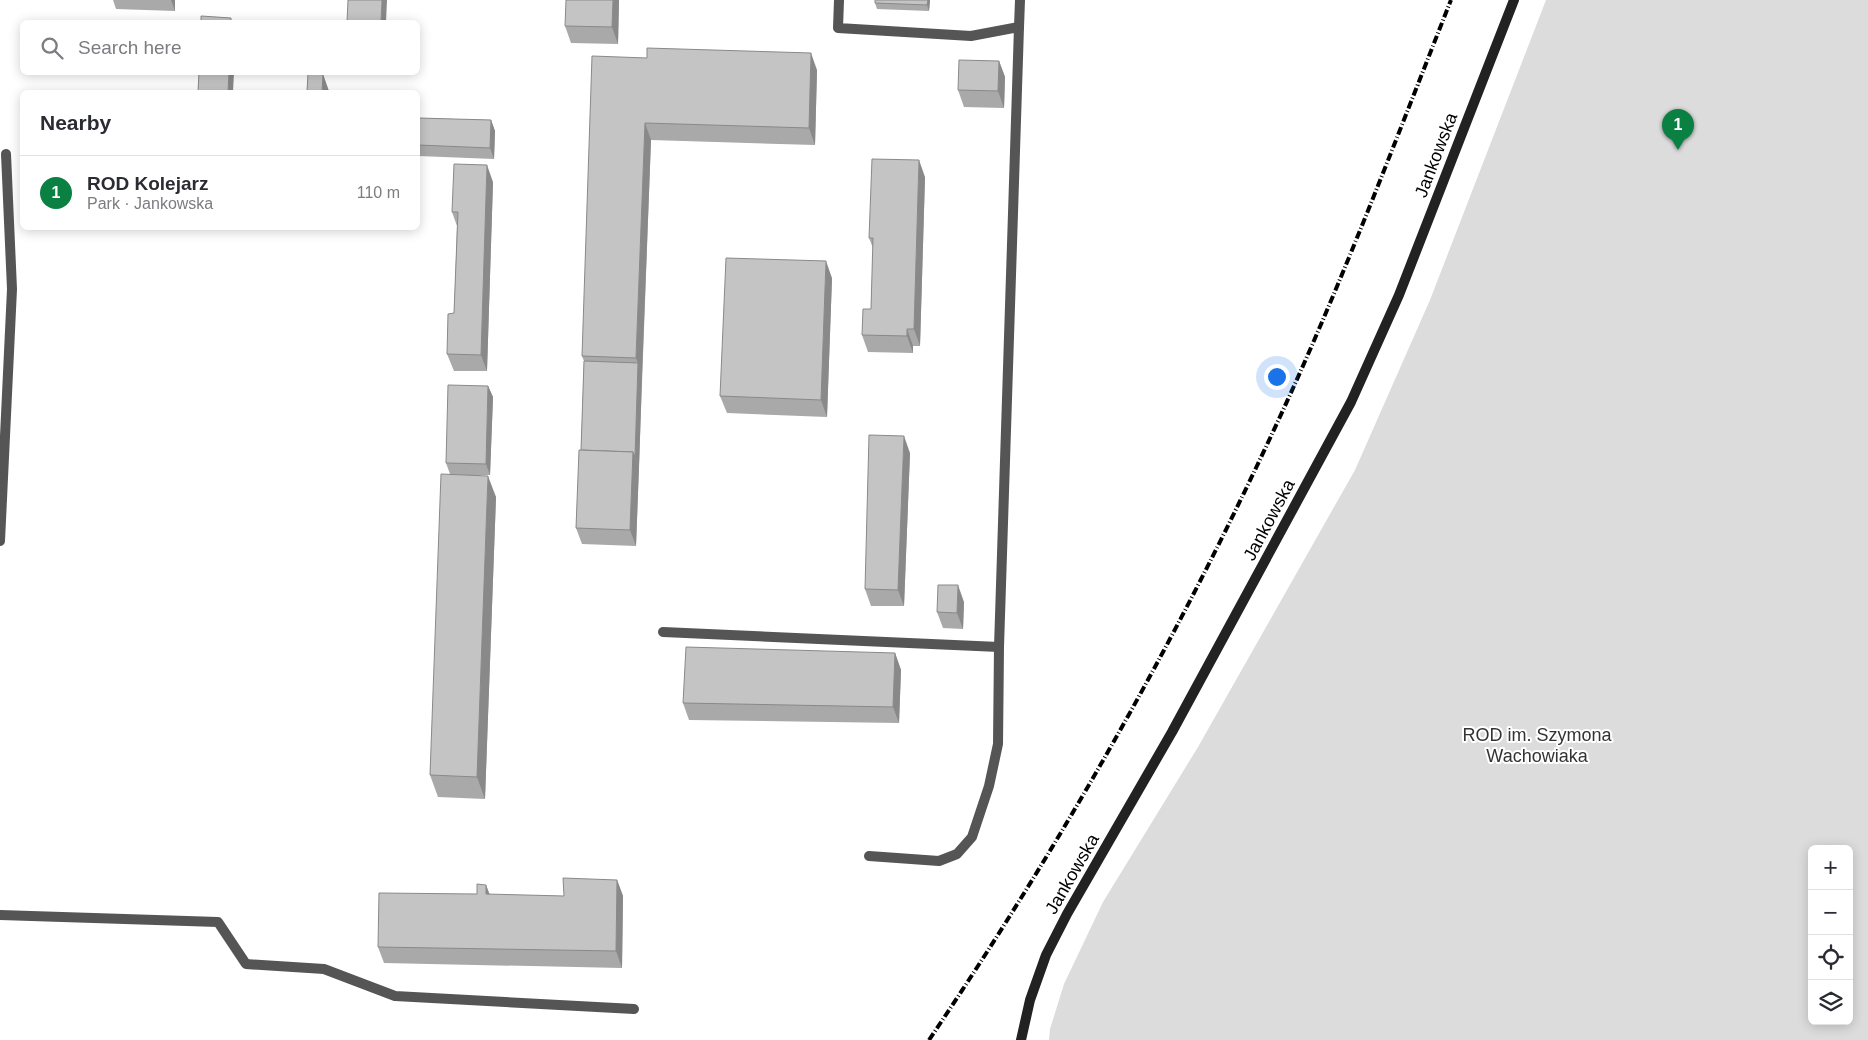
<!DOCTYPE html>
<html lang="en">
<head>
<meta charset="utf-8">
<style>
	body { margin:0; font-family:Arial,sans-serif; background:#f7f7f7; color:#2b2b33 }
	.controls { position:absolute; right:15px; bottom:15px; display:grid; overflow:hidden; border-radius:8px; box-shadow:0 2px 12px #0003 }
	.controls button { width:45px; height:45px; display:grid; place-items:center; padding:0; border:0; border-bottom:1px solid #e1e1e2; background:#fff; color:#2b2b33; font:25px sans-serif }
	.you { position:absolute; left:1276px; top:376px; width:18px; height:18px; margin:-12px; border:4px solid #fff; border-radius:50%; background:#1a73e8; box-shadow:0 0 0 8px #1a73e833 }
	.badge { display:grid; place-items:center; width:32px; height:32px; border-radius:50%; background:#0b8043; color:#fff; font-size:16px; font-weight:700 }
	.pin { position:absolute; translate:-50% -41px; filter:drop-shadow(0 1px 2px #0008) }
	.pin::after { content:''; position:absolute; top:26px; width:18px; height:15px; background:inherit; clip-path:polygon(0 0,100% 0,50% 100%) }
	.list { margin:0; padding:0; list-style:none }
	h2 { display:flex; justify-content:space-between; align-items:center; height:65px; margin:0; padding:0 20px; font-size:21px }
	h2 small { font-size:16px; font-weight:400; color:#7c7c81 }
	.list li { display:grid; grid-template-columns:32px 1fr auto; gap:15px; align-items:center; box-sizing:border-box; height:75px; padding:0 20px; border-top:1px solid #e1e1e2 }
	.list b { display:block; font-size:19px; white-space:nowrap }
	.list p { margin:0; font-size:16px; white-space:nowrap; color:#7c7c81 }
	.list em { font-size:16px; font-style:normal; color:#7c7c81 }
	.icon { flex:none; width:28px; height:28px; fill:none; stroke:currentColor; stroke-width:2; stroke-linecap:round; stroke-linejoin:round }
	.map { position:relative; flex:none; width:1868px; height:1040px; overflow:hidden }
	.search { position:absolute; background:#fff; box-shadow:0 2px 12px #0003; left:20px; top:20px; width:400px; height:55px; display:flex; align-items:center; gap:12px; box-sizing:border-box; padding:0 18px; border-radius:8px; color:#7c7c81; font-size:19px }
	.panel { position:absolute; background:#fff; box-shadow:0 2px 12px #0003; left:20px; top:90px; width:400px; height:140px; border-radius:8px }
	.map>svg:first-child { display:block }
</style>
</head>
<body>
<div class="map">
<svg width="1868" height="1040" viewBox="0 0 1868 1040">
	<rect width="100%" height="100%" fill="#fff"/>
	<path fill="#dcdcdc" fill-rule="evenodd" d="M1546 0H1868V1040H1049L1050 1029 1064 984 1103 902 1198 747 1355 470 1430 300ZM1812 849H1849V1021H1812Z"/>
	<g fill="none" stroke-linecap="round" stroke-linejoin="round">
		<g stroke="#555" stroke-width="10">
			<polyline points="839,0 838,28 971,36 1019,27 999,647 998,744 989,786 972,837 957,854 939,861 869,856"/>
			<polyline points="0,541 12,289 6,154"/>
			<polyline points="663,632 999,647"/>
			<polyline points="0,915 218,922 246,964 324,969 395,996 634,1009"/>
		</g>
		<polyline stroke="#555" stroke-width="10" points="1019,27 1020,0"/>
		<polyline stroke="#222" stroke-width="10" points="1021,1040 1030,1000 1046,955 1067,914 1172,732 1351,402 1399,295 1514,0"/>
		<path stroke="#000" stroke-width="4" stroke-dasharray="8 2.5 1 2.5" stroke-linecap="butt" d="M929 1040C1069 833 1191 614 1294 386 1351 259 1400 129 1451 0"/>
	</g>
	<g fill="#a9a9a9">
		<polygon points="113,0 175,0 175,11 116,9"/>
		<polygon points="619,0 618,44 571,43 565,26"/>
		<polygon points="875,0 930,0 929,11 877,9 875,3"/>
		<polygon points="647,58 817,70 815,145 651,140 636,546 582,544 576,528 581,450 584,361 582,356"/>
		<polygon points="999,61 1005,77 1004,108 964,107 958,90"/>
		<polygon points="418,118 491,120 495,131 494,159 418,156"/>
		<polygon points="925,177 920,346 913,346 913,353 868,352 862,335 871,309 873,248 869,238"/>
		<polygon points="493,182 487,371 454,371 447,354 454,313 457,226 452,212"/>
		<polygon points="832,278 827,417 727,413 720,396"/>
		<polygon points="488,386 493,397 490,475 479,475 496,497 485,799 438,797 430,775 450,474 446,463"/>
		<polygon points="910,453 904,606 871,606 865,589"/>
		<polygon points="964,602 963,629 943,628 937,612"/>
		<polygon points="895,653 901,670 899,723 689,720 683,703"/>
		<polygon points="617,880 623,896 622,968 384,963 378,947 477,894 486,885 490,895 564,896"/>
	</g>
	<g fill="#898989">
		<polygon points="171,0 175,0 175,11"/>
		<polygon points="382,0 387,0 386,22 381,22"/>
		<polygon points="613,0 619,0 618,44 612,27"/>
		<polygon points="928,0 930,0 929,11 927,5"/>
		<polygon points="811,53 817,70 815,145 809,128"/>
		<polygon points="999,61 1005,77 1004,108 998,91"/>
		<polygon points="229,72 234,72 233,92 228,92"/>
		<polygon points="323,74 329,91 329,92 322,92"/>
		<polygon points="491,120 495,131 494,159 490,148"/>
		<polygon points="645,123 651,140 642,375 636,358"/>
		<polygon points="919,160 925,177 920,346 914,329"/>
		<polygon points="487,165 493,182 487,371 481,355"/>
		<polygon points="826,261 832,278 827,417 821,400"/>
		<polygon points="907,329 913,346 913,353 907,336"/>
		<polygon points="638,363 642,375 639,468 635,457"/>
		<polygon points="488,386 493,397 490,475 486,464"/>
		<polygon points="904,436 910,453 904,606 898,590"/>
		<polygon points="633,452 639,468 636,546 630,530"/>
		<polygon points="488,476 496,497 485,799 477,777"/>
		<polygon points="958,585 964,602 963,629 957,613"/>
		<polygon points="895,653 901,670 899,723 893,707"/>
		<polygon points="617,880 623,896 622,968 616,951"/>
		<polygon points="486,885 492,902 486,894"/>
	</g>
	<g fill="#c4c4c4" stroke="#898989">
		<polygon points="348,0 382,0 381,22 347,22"/>
		<polygon points="566,0 613,0 612,27 565,26"/>
		<polygon points="875,0 928,0 927,5 875,3"/>
		<polygon points="201,16 231,18 231,22 201,22"/>
		<polygon points="647,48 811,53 809,128 645,123 636,358 582,356 592,56 647,58"/>
		<polygon points="959,60 999,61 998,91 958,90"/>
		<polygon points="199,72 229,72 228,92 198,92"/>
		<polygon points="308,74 323,74 322,92 355,92 294,92 294,91 307,91"/>
		<polygon points="418,118 491,120 490,148 418,145"/>
		<polygon points="872,159 919,160 914,329 907,329 907,336 862,335 863,309 871,309 873,238 869,238"/>
		<polygon points="454,164 487,165 481,355 447,354 448,314 454,313 458,212 452,212"/>
		<polygon points="726,258 826,261 821,400 720,396"/>
		<polygon points="584,361 638,363 635,457 633,452 581,450"/>
		<polygon points="448,385 488,386 486,464 446,463"/>
		<polygon points="869,435 904,436 898,590 865,589"/>
		<polygon points="579,450 633,452 630,530 576,528"/>
		<polygon points="441,474 488,476 477,777 430,775"/>
		<polygon points="938,585 958,585 957,613 937,612"/>
		<polygon points="686,647 895,653 893,707 683,703"/>
		<polygon points="563,878 617,880 616,951 378,947 379,893 477,894 477,884 486,885 486,894 564,896"/>
	</g>
	<g text-anchor="middle" dominant-baseline="central" stroke-width="4" stroke-linejoin="round" paint-order="stroke">
		<g font-size="18" fill="#000" stroke="#fff">
			<text transform="translate(1436 155) rotate(-69)">Jankowska</text>
			<text transform="translate(1269 520) rotate(-62)">Jankowska</text>
			<text transform="translate(1072 874) rotate(-60)">Jankowska</text>
		</g>
		<g font-size="18" fill="#333" stroke="#fff">
			<text x="1537" y="735">ROD im. Szymona<tspan x="1537" dy="21">Wachowiaka</tspan></text>
		</g>
	</g>
</svg>
<div class="controls">
<button>+</button>
<button>−</button>
<button><svg class="icon" aria-label="locate" viewBox="0 0 24 24"><circle cx="12" cy="12" r="6"/><path d="M12 2v4M12 18v4M2 12h4M18 12h4"/></svg></button>
<button><svg class="icon" aria-label="layers" viewBox="0 0 24 24"><path d="M12 4l9 5-9 5-9-5zM3 14l9 5 9-5"/></svg></button>
</div>
<div class="you"></div>
<div class="pin badge" style="left:1678px;top:150px">1</div>
<div class="search"><svg class="icon" aria-label="search" viewBox="0 0 24 24"><circle cx="10" cy="10" r="6"/><path d="M15 15l6 6"/></svg>Search here</div>
<section class="panel">
<h2>Nearby<small></small></h2>
<ul class="list">
<li><span class="badge">1</span><div><b>ROD Kolejarz</b><p>Park · Jankowska</p></div><em>110 m</em></li>
</ul>
</section>
</div>
</body>
</html>
